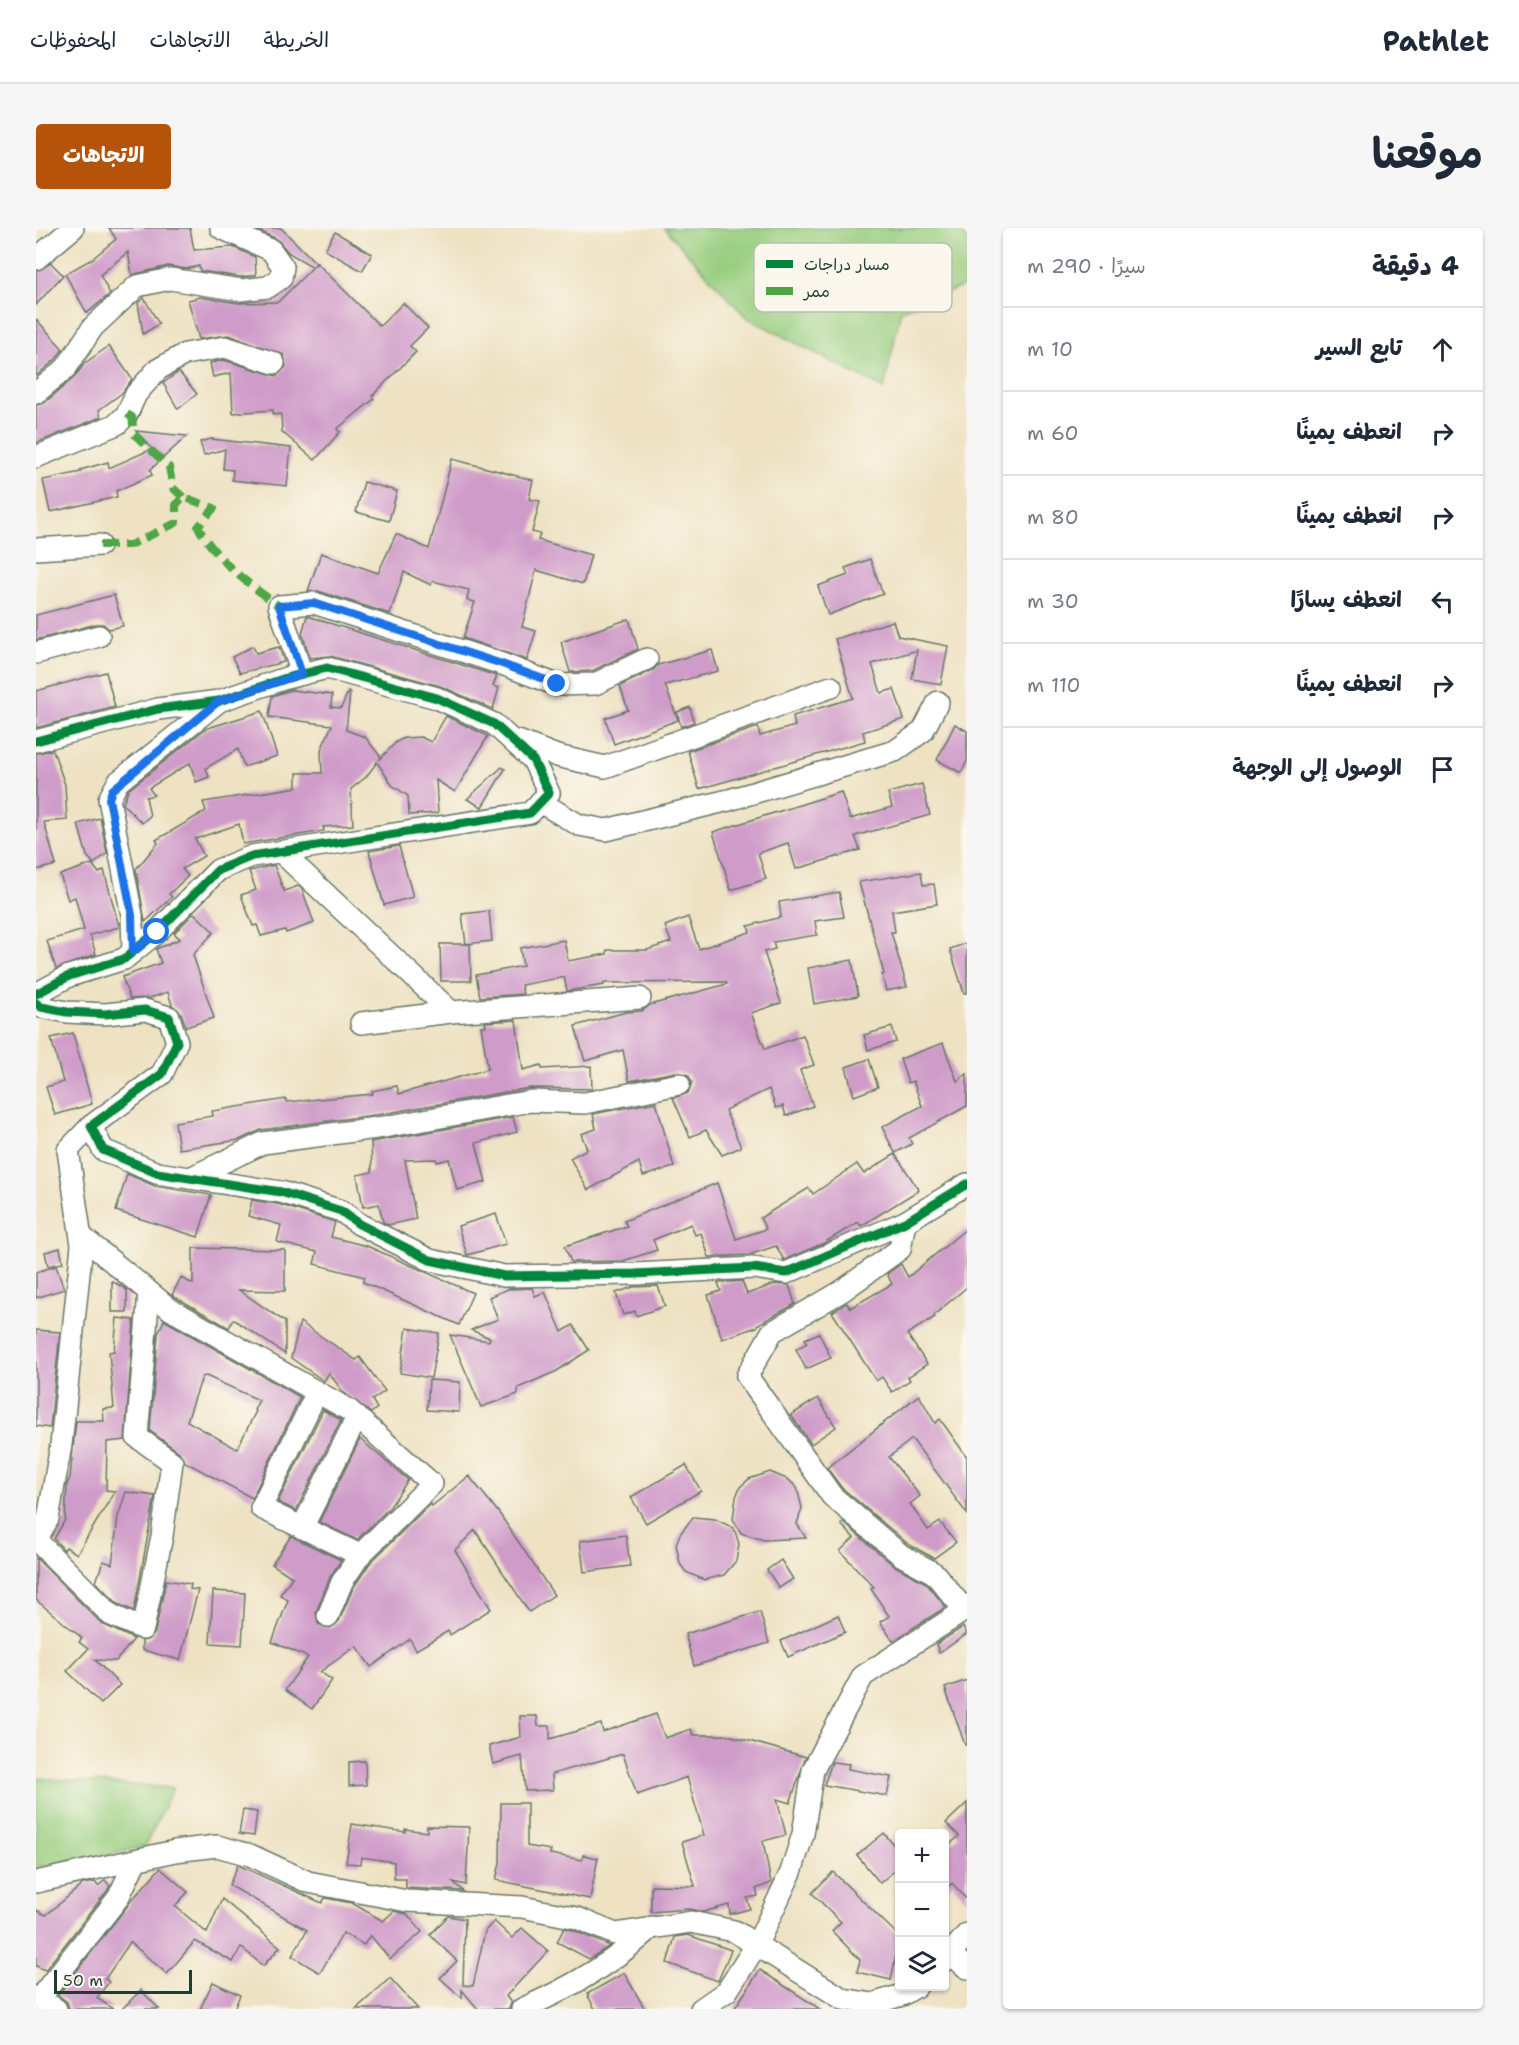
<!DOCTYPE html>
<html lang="ar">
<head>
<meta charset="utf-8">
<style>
	body { margin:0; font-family:"Shantell Sans","Playpen Sans Arabic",sans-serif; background:#f6f6f7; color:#1f2937; direction:rtl }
	.controls { position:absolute; right:18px; bottom:18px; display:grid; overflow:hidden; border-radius:6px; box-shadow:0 2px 4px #0004 }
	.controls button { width:54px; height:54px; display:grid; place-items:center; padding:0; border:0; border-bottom:2px solid #e0e1e3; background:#fff; color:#1f2937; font:30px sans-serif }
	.scale { position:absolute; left:18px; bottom:15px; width:138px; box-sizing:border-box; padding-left:6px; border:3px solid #1f3d34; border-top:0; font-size:16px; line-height:21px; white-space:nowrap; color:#1f3d34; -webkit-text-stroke:4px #fbf7ec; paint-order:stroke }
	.stop { position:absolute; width:18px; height:18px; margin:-14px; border:4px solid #1a73e8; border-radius:50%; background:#fff }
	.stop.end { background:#1a73e8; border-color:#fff; box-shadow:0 2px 6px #0008 }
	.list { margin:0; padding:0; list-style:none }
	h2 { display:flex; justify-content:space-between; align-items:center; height:78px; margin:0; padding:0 24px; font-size:26px }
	h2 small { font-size:20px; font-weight:400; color:#747a83 }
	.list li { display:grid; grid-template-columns:39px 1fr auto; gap:18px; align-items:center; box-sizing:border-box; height:84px; padding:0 24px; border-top:2px solid #e0e1e3 }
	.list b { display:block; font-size:22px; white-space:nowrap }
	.list em { font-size:20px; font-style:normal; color:#747a83 }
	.icon { flex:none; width:33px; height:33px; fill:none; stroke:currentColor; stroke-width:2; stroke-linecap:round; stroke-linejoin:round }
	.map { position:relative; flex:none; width:931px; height:1781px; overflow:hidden; direction:ltr; border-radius:6px }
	header { display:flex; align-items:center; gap:36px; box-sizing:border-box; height:84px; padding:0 30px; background:#fff; border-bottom:2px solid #e0e1e3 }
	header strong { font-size:28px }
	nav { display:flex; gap:33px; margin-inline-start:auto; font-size:21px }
	.intro { display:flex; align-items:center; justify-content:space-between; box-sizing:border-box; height:144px; padding:0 36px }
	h1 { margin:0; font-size:42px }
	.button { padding:15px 27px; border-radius:6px; background:#b45309; color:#fff; font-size:21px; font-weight:700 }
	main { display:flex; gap:36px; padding:0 36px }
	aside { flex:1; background:#fff; border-radius:6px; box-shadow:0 2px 4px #0004 }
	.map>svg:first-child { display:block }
</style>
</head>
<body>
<header>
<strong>Pathlet</strong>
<nav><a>الخريطة</a><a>الاتجاهات</a><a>المحفوظات</a></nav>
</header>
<div class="intro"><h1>موقعنا</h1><a class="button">الاتجاهات</a></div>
<main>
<aside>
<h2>4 دقيقة<small>سيرًا · 290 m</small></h2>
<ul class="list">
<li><svg class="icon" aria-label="ahead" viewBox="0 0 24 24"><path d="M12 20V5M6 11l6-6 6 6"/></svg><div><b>تابع السير</b></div><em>10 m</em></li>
<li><svg class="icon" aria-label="right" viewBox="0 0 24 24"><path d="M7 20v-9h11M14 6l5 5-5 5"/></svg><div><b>انعطف يمينًا</b></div><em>60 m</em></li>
<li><svg class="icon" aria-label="right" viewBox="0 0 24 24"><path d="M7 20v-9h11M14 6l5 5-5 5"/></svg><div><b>انعطف يمينًا</b></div><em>80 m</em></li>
<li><svg class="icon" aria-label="left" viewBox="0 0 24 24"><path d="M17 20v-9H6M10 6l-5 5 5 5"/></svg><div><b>انعطف يسارًا</b></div><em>30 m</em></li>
<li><svg class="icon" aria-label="right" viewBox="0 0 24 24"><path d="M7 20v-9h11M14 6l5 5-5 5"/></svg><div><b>انعطف يمينًا</b></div><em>110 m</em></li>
<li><svg class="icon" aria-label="arrive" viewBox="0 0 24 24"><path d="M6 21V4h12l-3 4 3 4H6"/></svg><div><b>الوصول إلى الوجهة</b></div></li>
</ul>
</aside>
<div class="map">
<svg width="931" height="1781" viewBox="0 0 931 1781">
	<rect width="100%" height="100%" fill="#fbf7ec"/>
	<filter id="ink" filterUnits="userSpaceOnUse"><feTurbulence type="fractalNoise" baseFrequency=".0167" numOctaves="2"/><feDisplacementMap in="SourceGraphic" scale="12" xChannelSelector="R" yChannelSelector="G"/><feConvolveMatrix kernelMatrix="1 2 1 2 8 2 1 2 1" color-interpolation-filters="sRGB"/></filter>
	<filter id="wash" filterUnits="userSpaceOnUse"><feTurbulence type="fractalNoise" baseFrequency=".008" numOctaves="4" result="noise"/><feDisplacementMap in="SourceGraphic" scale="24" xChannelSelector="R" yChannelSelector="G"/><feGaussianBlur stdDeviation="1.35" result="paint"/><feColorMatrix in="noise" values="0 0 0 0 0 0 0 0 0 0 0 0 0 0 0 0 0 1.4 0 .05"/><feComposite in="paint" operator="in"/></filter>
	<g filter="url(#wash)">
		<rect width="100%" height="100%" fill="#eee2c3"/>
		<g fill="#98ce7f" stroke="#5c865a" stroke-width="1.5">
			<polygon points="628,0 931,0 931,57 865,82 848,161 710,89"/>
			<polygon points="0,1550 137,1560 109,1618 57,1631 0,1639"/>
		</g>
		<g id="blocks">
			<g fill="#cf9bc9" fill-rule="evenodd">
				<polygon points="73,0 154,0 158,22 197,19 219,29 220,47 205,49 164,43 163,38 150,41 132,38 96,47 92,24 64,47 74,66 51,85 29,46 56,31 80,11"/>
				<polygon points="217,0 245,0 280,35 278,38 281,35 344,98 367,75 392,100 374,118 380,124 336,168 338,171 301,201 304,204 279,232 246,204 245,186 237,187 237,182 197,185 195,145 177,149 174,135 188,132 240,148 250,139 248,127 193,107 163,111 152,72 164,69 203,75 242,74 277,39 253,25 241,11"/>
				<polygon points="299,4 336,26 326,43 289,22"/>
				<polygon points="15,35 27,47 0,77 0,43"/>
				<polygon points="108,70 123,96 107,106 102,75"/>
				<polygon points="0,91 27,121 20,131 0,148"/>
				<polygon points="73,118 96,151 86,165 63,182 65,189 0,215 0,177 8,175 38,150 49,135"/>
				<polygon points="143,144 161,166 142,181 127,155"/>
				<polygon points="100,203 151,208 114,242 116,247 80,263 81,269 14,284 7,252 45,244 44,242 72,234 73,240 116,221"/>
				<polygon points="175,211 255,220 251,258 196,252 197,242 187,241 189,221 168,227 164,214"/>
				<polygon points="416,231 497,252 493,271 504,273 496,304 504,306 502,312 555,327 547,356 500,342 486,399 500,403 491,432 427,410 439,374 431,372 433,362 397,353 395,357 368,344 354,386 282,363 272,363 285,325 342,345 360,306 393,321"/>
				<polygon points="328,254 361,263 353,293 320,284"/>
				<polygon points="834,331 847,366 792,387 782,358 812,347 809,340"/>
				<polygon points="78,367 87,398 73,401 67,396 60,396 0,412 0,387"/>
				<polygon points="271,388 461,448 457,458 463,460 457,481 404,458 294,428 274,430 266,405"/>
				<polygon points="593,391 602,421 556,443 534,444 525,414"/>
				<polygon points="857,393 862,408 912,418 905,456 876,451 881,422 836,436 845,465 858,461 868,491 827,504 829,513 663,561 652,523 722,499 724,508 759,498 757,488 817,470 799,411"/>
				<polygon points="217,418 220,425 243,419 248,434 204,445 196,429"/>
				<polygon points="676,422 682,443 629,457 642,492 578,516 569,490 592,482 584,458 617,442 622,437"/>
				<polygon points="70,444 79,479 0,500 0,463"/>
				<polygon points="255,462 296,467 295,479 305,480 312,464 314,465 310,502 329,509 345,529 343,532 360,514 368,510 385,509 395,514 410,488 452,508 419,564 400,552 402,585 373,587 372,568 356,557 341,534 330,549 315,561 317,597 287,599 288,603 207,616 203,596 159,611 168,628 146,641 152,648 133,666 136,669 109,694 100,641 122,615 120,612 170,583 167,574 261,559 261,545 286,545 285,522 296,497 233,489 236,468"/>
				<polygon points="654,479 658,494 645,499 641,484"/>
				<polygon points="226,483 241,528 208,539 202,521 170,540 173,549 160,554 154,535 113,560 118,567 110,569 114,588 106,595 87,576 92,562 169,501"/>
				<polygon points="919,496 931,503 931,533 925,545 901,532"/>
				<polygon points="17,522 29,557 31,592 8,594 20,637 0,642 0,525"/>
				<polygon points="466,539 469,541 446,579 431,571"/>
				<polygon points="886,556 894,587 819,608 824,622 760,641 752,615 722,625 730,651 695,662 677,604 805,564 814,591 856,579 852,565"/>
				<polygon points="64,590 71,625 58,636 51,628 42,596"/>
				<polygon points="363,618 377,669 348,677 333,623"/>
				<polygon points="56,636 63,645 68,642 83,699 54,707 60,726 20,741 11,713 48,702 39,669 32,672 24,647"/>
				<polygon points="238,637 248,663 262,658 266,661 278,695 250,705 249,702 225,708 221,697 217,698 205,667 220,662 213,643"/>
				<polygon points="885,644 887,657 898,656 901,676 856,683 859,704 855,704 871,759 850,763 846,747 848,746 823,654"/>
				<polygon points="803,664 808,689 779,693 781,707 737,714 739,721 728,724 745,775 715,785 729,821 767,807 778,837 764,842 777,878 750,888 747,878 740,880 733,861 689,882 705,919 686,927 670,902 654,909 637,870 652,865 656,854 652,847 640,844 593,853 587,822 549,833 539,798 590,784 606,783 614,777 691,756 690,754 568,755 568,757 531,763 528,749 485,757 487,766 444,769 440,747 487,738 484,720 528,712 532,733 571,726 571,722 611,722 635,714 629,698 652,689 663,721 714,704 712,698 745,689 743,674"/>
				<polygon points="453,683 456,713 430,716 426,686"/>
				<polygon points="158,685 178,704 157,727 178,790 150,799 145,785 136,777 132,764 114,770 94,771 86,749 125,735 120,721 144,711 138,705"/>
				<polygon points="931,715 931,765 928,765 914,721"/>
				<polygon points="404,716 434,716 435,753 405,753"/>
				<polygon points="816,732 822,768 778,776 772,740"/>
				<polygon points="480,792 487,842 505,837 506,841 555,838 556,861 493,860 346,886 225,902 203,912 143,921 139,894 177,888 176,883 250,871 251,874 337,866 336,863 361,858 363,866 452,841 445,798 450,798 449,794"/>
				<polygon points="856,799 860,814 832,822 828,807"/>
				<polygon points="37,805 56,876 19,887 10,859 27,854 15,810"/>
				<polygon points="907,815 921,853 931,846 931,878 873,910 876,916 859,925 846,899 886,878 877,853 872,855 864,831"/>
				<polygon points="833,831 842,859 818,868 810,839"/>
				<polygon points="620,874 638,939 607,948 603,934 552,962 534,930 551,921 545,906 560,901 557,886"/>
				<polygon points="477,889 481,904 440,915 450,954 421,962 413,931 401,934 400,931 369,932 380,991 352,997 347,994 343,976 327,979 321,947 336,944 335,914"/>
				<polygon points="859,926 883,962 825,998 822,994 788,1015 748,1032 740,1018 713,1027 673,1029 665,1005 659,1007 655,996 617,1012 621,1022 587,1033 535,1034 529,1018 591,998 588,993 681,955 700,1011 730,1001 724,990 773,960 777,966 821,936 828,946"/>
				<polygon points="91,946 119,958 175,967 162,1009 80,983"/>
				<polygon points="216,972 242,976 299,994 295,1009 331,1018 437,1065 423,1097 327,1054 329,1049 278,1036 281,1024 241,1014 245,997 212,988"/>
				<polygon points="460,986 470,1016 431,1027 422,998"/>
				<polygon points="931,1000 931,1059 898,1087 899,1089 871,1106 891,1136 872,1149 874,1152 856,1164 846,1149 840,1153 796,1084 811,1075 814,1080 856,1056 851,1046 865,1036 872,1049"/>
				<polygon points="24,1020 27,1035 12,1038 9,1024"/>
				<polygon points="157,1020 249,1022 249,1063 203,1062 249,1094 249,1126 197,1091 193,1100 136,1067 145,1050 157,1056"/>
				<polygon points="20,1038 28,1061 0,1070 0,1044"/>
				<polygon points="76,1053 91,1062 91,1084 76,1084"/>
				<polygon points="706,1053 711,1066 739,1056 753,1057 759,1076 721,1097 721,1099 686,1111 672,1067 685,1063 682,1055"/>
				<polygon points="622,1058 629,1078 600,1088 599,1083 587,1087 580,1065 597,1059"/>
				<polygon points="496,1060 499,1068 509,1064 526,1104 537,1097 553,1122 521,1143 482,1160 482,1166 445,1179 414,1107 453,1113 454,1110 435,1102 462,1091 453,1069 472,1061"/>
				<polygon points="81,1090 98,1092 89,1212 71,1214 70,1262 79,1263 41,1326 30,1319 28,1322 18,1311 29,1292 31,1257 34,1249 40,1193 68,1193 67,1181 78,1180 73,1124 78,1123"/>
				<path d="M128 1092 264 1169 216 1270 149 1234 143 1224 114 1203 122 1106ZM170 1148 223 1172 218 1182 220 1183 201 1221 151 1193 166 1149Z"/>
				<polygon points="264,1094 320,1132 324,1129 349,1163 336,1172 341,1180 335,1185 307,1164 293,1145 288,1153 255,1130"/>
				<polygon points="371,1100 403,1105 395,1150 364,1145"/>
				<polygon points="0,1102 24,1104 14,1200 0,1198"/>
				<polygon points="783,1105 795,1130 770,1141 760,1121 771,1115 769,1111"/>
				<polygon points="393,1152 424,1154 423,1184 391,1182"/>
				<polygon points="883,1167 899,1195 904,1191 931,1229 931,1286 876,1211 853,1229 884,1268 874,1276 892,1302 904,1294 920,1314 898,1330 872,1316 805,1259 791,1240"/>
				<polygon points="782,1170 800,1199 775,1216 755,1187"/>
				<polygon points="287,1182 305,1192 260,1283 242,1274"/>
				<polygon points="324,1211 372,1252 354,1279 321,1312 283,1294"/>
				<polygon points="650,1237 665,1263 610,1295 595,1269"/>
				<polygon points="734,1244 753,1252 761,1260 766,1280 761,1296 770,1310 728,1312 705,1305 697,1291 700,1269 704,1259 713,1251"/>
				<polygon points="433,1248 463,1285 518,1367 493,1384 439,1302 419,1322 455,1381 414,1407 412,1403 380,1422 374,1411 335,1439 320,1418 284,1444 296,1452 276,1481 249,1462 272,1429 236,1414 252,1372 244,1367 256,1349 236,1336 255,1308 305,1332 294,1349 280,1384 282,1396 294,1400 303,1393 317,1360 334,1335 394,1276 396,1278"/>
				<polygon points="90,1264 119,1268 98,1383 82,1376 60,1354 67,1333 76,1336 82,1289"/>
				<polygon points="657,1289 679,1291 698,1300 703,1316 700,1333 688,1347 668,1352 650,1344 644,1336 640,1316 644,1306"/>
				<polygon points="807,1294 857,1337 890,1355 910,1379 857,1413 844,1394 853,1388 835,1361 838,1359 804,1323 818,1310 805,1296"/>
				<polygon points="590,1307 594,1338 548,1344 544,1313"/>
				<polygon points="0,1330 66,1396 98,1411 80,1433 59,1432 84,1457 65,1476 31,1443 52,1421 43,1414 46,1410 0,1372"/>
				<polygon points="745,1332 757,1351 743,1360 731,1342"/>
				<polygon points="130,1352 155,1356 154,1361 162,1362 144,1432 106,1422 106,1413 115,1410 119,1404"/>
				<polygon points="177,1363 209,1365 206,1417 174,1415"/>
				<polygon points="724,1384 733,1415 658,1438 649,1406"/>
				<polygon points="802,1387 809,1404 752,1429 745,1413"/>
				<polygon points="927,1399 931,1406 903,1425 900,1416"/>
				<polygon points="931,1452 931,1517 929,1517 909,1460"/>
				<polygon points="620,1486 629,1510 655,1501 657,1507 692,1507 770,1529 754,1575 741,1571 750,1607 727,1613 735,1655 720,1661 722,1668 711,1670 714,1681 694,1686 693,1677 667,1684 653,1681 615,1684 615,1657 659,1658 646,1614 668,1607 651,1549 601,1567 587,1526 516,1546 517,1562 489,1563 486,1528 457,1536 453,1518 485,1509 484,1488 501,1488 502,1498 514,1498 514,1511 565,1496 567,1504"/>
				<polygon points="329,1533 330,1557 313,1558 313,1534"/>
				<polygon points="796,1534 813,1536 812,1541 855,1549 851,1568 788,1557"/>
				<polygon points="465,1575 491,1575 491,1618 515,1622 514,1626 546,1632 547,1627 562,1630 554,1671 460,1652 464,1635"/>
				<polygon points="931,1575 931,1672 916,1655 909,1662 909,1621 923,1608 910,1595"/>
				<polygon points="207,1582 221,1584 218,1608 203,1606"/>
				<polygon points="316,1596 369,1604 369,1601 391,1604 391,1598 433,1599 430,1657 417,1654 427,1663 370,1660 370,1651 358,1651 358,1634 325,1629 324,1636 310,1635"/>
				<polygon points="848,1605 864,1625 864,1638 844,1655 821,1627"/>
				<polygon points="202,1637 286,1675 289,1670 316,1675 347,1693 358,1683 371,1686 386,1704 354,1731 334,1707 328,1717 307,1705 284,1745 256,1728 271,1702 193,1657"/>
				<polygon points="124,1640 152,1664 139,1678 171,1705 186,1671 244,1719 227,1738 205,1719 197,1734 159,1713 131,1746 94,1714 69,1751 73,1754 61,1770 77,1781 33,1781 31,1774 22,1767 95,1673"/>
				<polygon points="797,1644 864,1709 855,1752 821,1744 824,1732 796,1703 805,1694 776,1665"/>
				<polygon points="69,1652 74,1658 71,1663 9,1742 0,1738 0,1682 10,1687 47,1656 59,1654 62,1658"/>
				<polygon points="412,1688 429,1691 427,1757 437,1758 449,1703 458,1693 476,1710 486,1700 512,1723 470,1768 475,1775 473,1781 442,1781 426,1762 426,1770 404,1750 421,1733 394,1707"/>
				<polygon points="528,1700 537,1702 574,1718 553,1731 521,1714"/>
				<polygon points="652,1707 695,1722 682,1753 631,1735 639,1709"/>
				<polygon points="724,1742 784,1781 698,1781"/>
				<polygon points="588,1745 609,1781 559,1781 551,1766"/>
				<polygon points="354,1750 382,1781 320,1781"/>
				<polygon points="177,1754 204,1767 198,1781 164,1781"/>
				<polygon points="105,1762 123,1781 86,1781"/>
			</g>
		</g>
	</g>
	<g filter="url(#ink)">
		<use href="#blocks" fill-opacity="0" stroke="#677766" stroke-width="1.5"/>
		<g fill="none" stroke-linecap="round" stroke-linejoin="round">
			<g stroke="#677766" stroke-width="24">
				<g id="minor">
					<polyline points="0,31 37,0"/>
					<polyline points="0,165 30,140 57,99 101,58 134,51 205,62 232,59 245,50 247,39 235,22 185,0"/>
					<polyline points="0,229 81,196 91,186 100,166 121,142 149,126 189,119 238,135"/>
					<polyline points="0,321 64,317"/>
					<polyline points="0,425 63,408"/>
					<polyline points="266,446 243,378 278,375 466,436 521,457 559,456 611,431"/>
					<polyline points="0,513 122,481 183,473 250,450 291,440 401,470 458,496 497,532 513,565 494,585 216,628 182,642 121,704 88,731 33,748 0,766"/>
					<polyline points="482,513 521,528 569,539 795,459"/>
					<polyline points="504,574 543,597 570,602 693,572 859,523 887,503 902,474"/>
					<polyline points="245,624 415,784 604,770"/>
					<polyline points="97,724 96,687 73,571 82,554 182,474"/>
					<polyline points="0,775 5,779 31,784 69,786 109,782 133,789 141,814 126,846 55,898 67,922 121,945 245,964 305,983 323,996 394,1032 468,1048 599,1046 718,1040 750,1045 869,994 931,956"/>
					<polyline points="325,795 415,784"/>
					<polyline points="154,950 227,915 348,899 495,873 549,875 643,856"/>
					<polyline points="869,994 864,1021 806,1063 736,1104 711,1148 796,1268 865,1327 898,1345 927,1380"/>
					<polyline points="45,1008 134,1081 313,1182 396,1256 324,1327 225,1280 281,1164"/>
					<polyline points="266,1300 321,1189"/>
					<polyline points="0,1312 75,1387 107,1401 126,1308 136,1234 101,1209 113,1064"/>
					<polyline points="0,1312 12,1291 25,1217 46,1017 32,922 55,898"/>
					<polyline points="292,1388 306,1354 324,1327"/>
					<polyline points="0,1654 139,1623 181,1618 214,1627 272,1654 371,1673 486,1679 541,1690 579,1706 655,1694 698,1703 807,1771 836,1776 866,1767 881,1758"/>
					<polyline points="914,1726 931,1740"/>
					<polyline points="908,1733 931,1706"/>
					<polyline points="20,1781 3,1771 82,1670 100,1632"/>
					<path d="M486 1781C534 1760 578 1735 616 1699"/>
					<polyline points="665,1781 691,1763 721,1716 755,1644 767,1606 777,1542 827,1448 923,1386 931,1377"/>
				</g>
			</g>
			<use href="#minor" stroke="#fff" stroke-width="21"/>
			<g stroke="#4fa644" stroke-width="8" stroke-dasharray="15 8" stroke-linecap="butt">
				<polyline points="91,186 96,189 98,206 133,239 137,260 147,269"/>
				<path d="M64 317H94L140 295V277L147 269 178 280 162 299C184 336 209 353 243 378"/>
			</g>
			<g stroke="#fbf7ec" stroke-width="13">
				<g id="cycleway">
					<polyline points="0,513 122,481 183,473 250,450 291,440 401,470 458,496 497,532 513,565 494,585 216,628 182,642 121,704 88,731 33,748 0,766"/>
					<polyline points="0,775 5,779 31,784 69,786 109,782 133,789 141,814 126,846 55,898 67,922 121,945 245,964 305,983 323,996 394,1032 468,1048 599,1046 718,1040 750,1045 869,994 931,956"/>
				</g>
			</g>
			<use href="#cycleway" stroke="#00873e" stroke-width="9"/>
		</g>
	</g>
	<g fill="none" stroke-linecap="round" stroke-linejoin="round" filter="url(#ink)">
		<polyline stroke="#1a73e8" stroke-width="8" points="121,704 97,724 96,687 73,571 76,562 183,473 266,446 243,378 278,375 466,436 521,456"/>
	</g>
	<rect x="718" y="15" width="198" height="69" rx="9" fill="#fbf7ec" stroke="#b9bfb5" stroke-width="1.5"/>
	<rect x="730" y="32" width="27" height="8" fill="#00873e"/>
	<rect x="730" y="59" width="27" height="8" fill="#4fa644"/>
	<g font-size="16" fill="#1f3d34">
		<text x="768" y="42">مسار دراجات</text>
		<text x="768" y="69">ممر</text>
	</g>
</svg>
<div class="controls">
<button>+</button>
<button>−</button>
<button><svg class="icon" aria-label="layers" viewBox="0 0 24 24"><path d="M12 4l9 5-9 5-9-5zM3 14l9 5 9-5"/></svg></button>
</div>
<div class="scale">50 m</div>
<div class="stop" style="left:121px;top:704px"></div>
<div class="stop end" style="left:521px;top:456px"></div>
</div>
</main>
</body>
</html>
